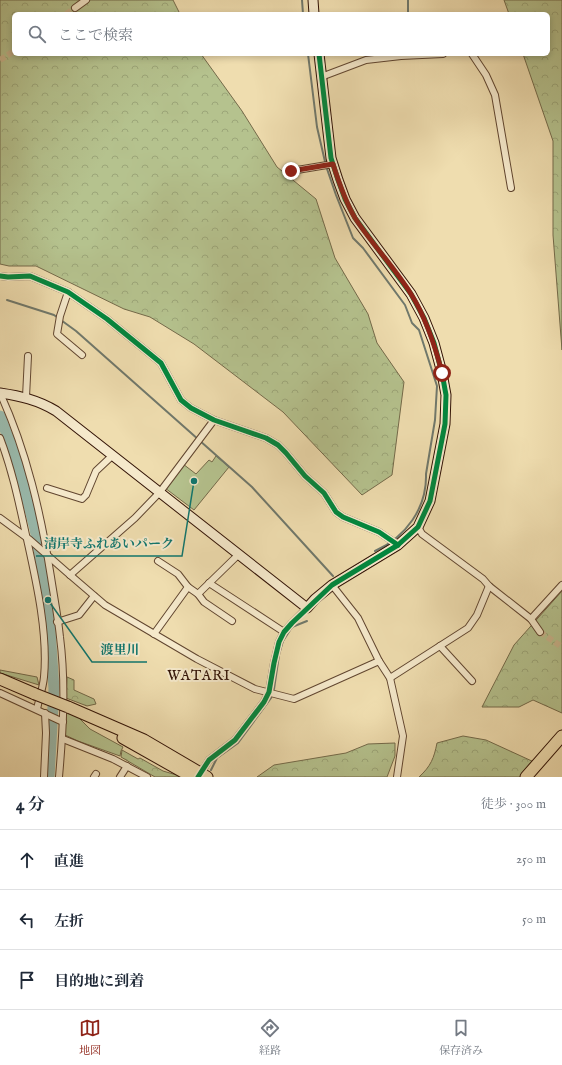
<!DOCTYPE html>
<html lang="ja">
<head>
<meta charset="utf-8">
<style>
	body { margin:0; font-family:"IM FELL English","Noto Serif JP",serif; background:#f2f2f3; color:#1f2937 }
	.stop { position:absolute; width:12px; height:12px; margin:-9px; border:3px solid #8f2418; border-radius:50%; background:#fff }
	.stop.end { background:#8f2418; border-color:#fff; box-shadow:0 1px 4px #0008 }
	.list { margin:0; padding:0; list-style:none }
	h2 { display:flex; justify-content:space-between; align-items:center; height:52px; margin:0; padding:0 16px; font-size:17px }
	h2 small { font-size:13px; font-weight:400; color:#747a83 }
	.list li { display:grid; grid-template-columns:26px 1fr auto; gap:12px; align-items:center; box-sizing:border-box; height:60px; padding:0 16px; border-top:1px solid #e0e1e3 }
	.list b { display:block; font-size:15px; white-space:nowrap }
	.list em { font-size:13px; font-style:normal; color:#747a83 }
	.icon { flex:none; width:22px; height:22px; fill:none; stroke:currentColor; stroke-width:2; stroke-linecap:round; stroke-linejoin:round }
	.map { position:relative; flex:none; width:562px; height:777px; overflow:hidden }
	.search { position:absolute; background:#fff; box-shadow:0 2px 6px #0003; left:12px; right:12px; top:12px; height:44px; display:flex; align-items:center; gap:10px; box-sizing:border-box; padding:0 14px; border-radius:6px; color:#747a83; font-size:15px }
	.sheet { height:232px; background:#fff }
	nav { display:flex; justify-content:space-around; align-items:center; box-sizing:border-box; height:56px; border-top:1px solid #e0e1e3; background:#fff; font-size:11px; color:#747a83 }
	nav a { display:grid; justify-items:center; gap:2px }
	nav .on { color:#8f2418 }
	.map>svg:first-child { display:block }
</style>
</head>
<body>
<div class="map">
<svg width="562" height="777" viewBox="0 0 562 777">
	<defs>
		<pattern id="forest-crowns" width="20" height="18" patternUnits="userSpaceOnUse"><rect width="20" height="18" fill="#b5c28e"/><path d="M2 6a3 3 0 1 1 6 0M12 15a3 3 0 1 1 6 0" fill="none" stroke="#9ca679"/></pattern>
	</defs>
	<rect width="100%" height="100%" fill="#efddaf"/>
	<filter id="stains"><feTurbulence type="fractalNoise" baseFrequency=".005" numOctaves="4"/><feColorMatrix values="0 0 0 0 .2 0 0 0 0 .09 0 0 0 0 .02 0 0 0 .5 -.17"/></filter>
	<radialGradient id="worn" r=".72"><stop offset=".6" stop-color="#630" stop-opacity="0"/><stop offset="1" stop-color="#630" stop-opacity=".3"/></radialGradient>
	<g fill="#b5c28e" stroke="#746a4a">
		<polygon points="216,456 229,467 194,510 165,488 183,464 196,474 209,460 212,462"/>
		<polygon points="0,670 37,677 39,685 0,673"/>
		<polygon points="66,711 76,715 90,729 123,747 121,751 120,756 78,741 65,735"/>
	</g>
	<g fill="url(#forest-crowns)" stroke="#746a4a">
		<polygon points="0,0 173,0 180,14 14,14 14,54 201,54 242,111 277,167 316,199 335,258 368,314 377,343 404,382 392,475 362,495 283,412 194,344 150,317 124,309 36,266 9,266 0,264"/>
		<polygon points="504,0 562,0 562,350 553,235 553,141 523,54 548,54 548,14 509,14"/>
		<polygon points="562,591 562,713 533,700 519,707 482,707 514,645"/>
		<polygon points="67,677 74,680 74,690 94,699 96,704 87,706 66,698"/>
		<path d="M463 736 486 740 534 762 523 777H419C431 766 434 758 437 743Z"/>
		<polygon points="395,743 395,756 387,777 257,777 274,765 346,753 368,744"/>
		<polygon points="122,750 138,759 140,758 163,771 180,776 180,777 155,777 121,757"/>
	</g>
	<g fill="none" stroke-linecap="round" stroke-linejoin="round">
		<g stroke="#70786b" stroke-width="2">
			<polyline points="302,0 303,14"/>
			<polyline points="408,0 408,14"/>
			<path d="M308 54 317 127 326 166 336 195 353 238 363 248 405 305 412 323 419 330 437 386 435 420 426 474C427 508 406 537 375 551"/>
			<polyline points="7,300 54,315 76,331 252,487 333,576"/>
			<polyline points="280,651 283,641 292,627 307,621"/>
			<polyline points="211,770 217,758 238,743 271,698 274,689 279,655"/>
		</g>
		<polyline stroke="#9abbae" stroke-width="11" points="0,416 18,464 35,529 48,600 54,689 49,777"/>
		<g stroke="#c9b58d" stroke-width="6" stroke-dasharray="6 3" stroke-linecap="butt">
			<polyline points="66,14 75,8"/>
			<polyline points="0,60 14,51"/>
			<polyline points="540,632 562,647"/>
		</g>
		<g stroke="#614630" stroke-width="8">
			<g id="street">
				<polyline points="75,8 86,0"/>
				<polyline points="472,54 486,75 495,95 511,188"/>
				<polyline points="321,77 366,60 401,56 443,54"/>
				<polyline points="291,171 333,164"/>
				<polyline points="0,276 8,277 30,276 68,292 107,319 161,363 181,400 191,408 214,420 266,438 278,445 286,453 305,476 324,493 336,512 343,517 379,532 398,545"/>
				<polyline points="68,292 60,316 57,334 82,355"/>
				<path d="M0 393C27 452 41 514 51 577 54 597 58 617 60 637 66 684 63 731 59 777"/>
				<polyline points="26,397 28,356"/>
				<path d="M0 438C13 472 20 508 28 544 37 585 48 635 44 677 43 688 39 699 37 709"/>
				<polyline points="47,488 82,499 86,495 96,471 113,455"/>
				<polyline points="0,518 30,540 70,575 105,605 197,659 255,689 294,699 379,661"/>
				<polyline points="418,527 422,534 483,579 489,586 531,619 540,632"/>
				<polyline points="158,561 178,574 188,587 198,594 204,602 232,621"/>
				<polyline points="70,575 135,518 160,492 214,420"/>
				<polyline points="209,583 284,632"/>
				<polyline points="332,585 358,618 379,661 390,678 403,736 397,777"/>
				<polyline points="198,594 238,555"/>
				<polyline points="531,619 562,585"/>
				<polyline points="57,622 79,615 94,596"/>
				<polyline points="154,634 188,587"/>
				<polyline points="440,646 472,681"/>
				<polyline points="390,678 468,628 477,615 489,586"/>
				<polyline points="0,693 63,722"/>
				<polyline points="63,739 113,759 147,777"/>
				<polyline points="204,768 209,760 235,740 264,702 269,692 274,663 279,642 284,632 292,623 307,608"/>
				<polyline points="44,777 46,733 45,713"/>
				<polyline points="94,777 96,774"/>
				<polyline points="120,777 127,766"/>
			</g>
		</g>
		<g stroke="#321306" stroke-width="11">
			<g id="secondary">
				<polyline points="313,0 314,14"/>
				<path d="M0 393C20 396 38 400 56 411L307 608 315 599 332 585 398 545 418 527 430 501 445 424 446 395 442 373 434 343 424 318 411 294 355 218 345 199 338 180 331 158 319 54"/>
			</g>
		</g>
		<g stroke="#321306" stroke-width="13">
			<g id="highway">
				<polyline points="0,679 35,694"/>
				<polyline points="68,707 144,740 207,777"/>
				<polyline points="123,738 192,777"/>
				<polyline points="526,777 562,736"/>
			</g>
		</g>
		<use href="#street" stroke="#f5e9cb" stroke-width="6"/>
		<use href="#secondary" stroke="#f5e9cb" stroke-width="9"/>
		<use href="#highway" stroke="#efddaf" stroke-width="11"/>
		<g stroke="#321306" stroke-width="13" stroke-linecap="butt">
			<polyline id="highway-bridge" points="35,694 68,707"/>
		</g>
		<use href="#highway-bridge" stroke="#efddaf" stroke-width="11"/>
		<g stroke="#f5e9cb" stroke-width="8">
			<g id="cycleway">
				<polyline points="0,276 8,277 30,276 68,292 107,319 161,363 181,400 191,408 214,420 266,438 278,445 286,453 305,476 324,493 336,512 343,517 379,532 398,545"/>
				<polyline points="198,777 209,760 235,740 264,702 269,692 274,663 279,642 284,632 292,623 332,585 398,545 418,527 430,501 445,424 446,395 442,373 434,343 424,318 411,294 355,218 345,199 338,180 331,158 319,54"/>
			</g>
		</g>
		<use href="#cycleway" stroke="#00873e" stroke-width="5"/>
	</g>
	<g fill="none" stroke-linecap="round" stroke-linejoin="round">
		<path stroke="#8f2418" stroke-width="5" d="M291 171 333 164C339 183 345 201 355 218 372 244 394 267 411 294 426 318 435 345 442 373"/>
	</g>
	<g text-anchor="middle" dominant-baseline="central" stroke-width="4" stroke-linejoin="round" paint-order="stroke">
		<g font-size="14" letter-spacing="1" fill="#321306" stroke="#f5e9cb">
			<text x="199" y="676">WATARI</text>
		</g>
	</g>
	<path fill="none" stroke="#0f766e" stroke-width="1.5" d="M194 481L182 556H36M48 600L92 662H147"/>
	<g fill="#0f766e" stroke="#f5e9cb" stroke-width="1.5">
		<circle cx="194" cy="481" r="4"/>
		<circle cx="48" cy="600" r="4"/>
	</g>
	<g font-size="13" text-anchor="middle" font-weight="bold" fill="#0f766e" stroke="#f5e9cb" stroke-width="4" stroke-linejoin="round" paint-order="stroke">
		<text x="109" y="548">清岸寺ふれあいパーク</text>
		<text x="120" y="654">渡里川</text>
	</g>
	<rect width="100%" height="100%" filter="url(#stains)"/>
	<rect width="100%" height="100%" fill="url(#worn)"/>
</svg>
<div class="stop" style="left:442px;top:373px"></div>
<div class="stop end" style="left:291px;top:171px"></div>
<div class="search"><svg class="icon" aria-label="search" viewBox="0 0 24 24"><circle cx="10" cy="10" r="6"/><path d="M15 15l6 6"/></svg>ここで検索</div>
</div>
<section class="sheet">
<h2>4 分<small>徒歩 · 300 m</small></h2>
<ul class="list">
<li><svg class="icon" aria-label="ahead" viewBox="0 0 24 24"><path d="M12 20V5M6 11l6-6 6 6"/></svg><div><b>直進</b></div><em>250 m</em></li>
<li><svg class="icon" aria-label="left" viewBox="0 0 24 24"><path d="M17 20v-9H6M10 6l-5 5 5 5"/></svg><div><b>左折</b></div><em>50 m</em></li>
<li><svg class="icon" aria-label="arrive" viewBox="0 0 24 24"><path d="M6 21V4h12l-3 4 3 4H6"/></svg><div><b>目的地に到着</b></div></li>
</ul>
</section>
<nav>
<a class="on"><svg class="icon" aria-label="map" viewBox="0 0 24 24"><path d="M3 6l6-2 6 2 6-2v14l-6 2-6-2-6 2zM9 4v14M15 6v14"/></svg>地図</a>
<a><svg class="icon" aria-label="directions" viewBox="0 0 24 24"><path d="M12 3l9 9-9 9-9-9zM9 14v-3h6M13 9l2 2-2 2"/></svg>経路</a>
<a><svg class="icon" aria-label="saved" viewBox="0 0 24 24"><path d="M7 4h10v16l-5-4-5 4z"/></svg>保存済み</a>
</nav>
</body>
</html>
